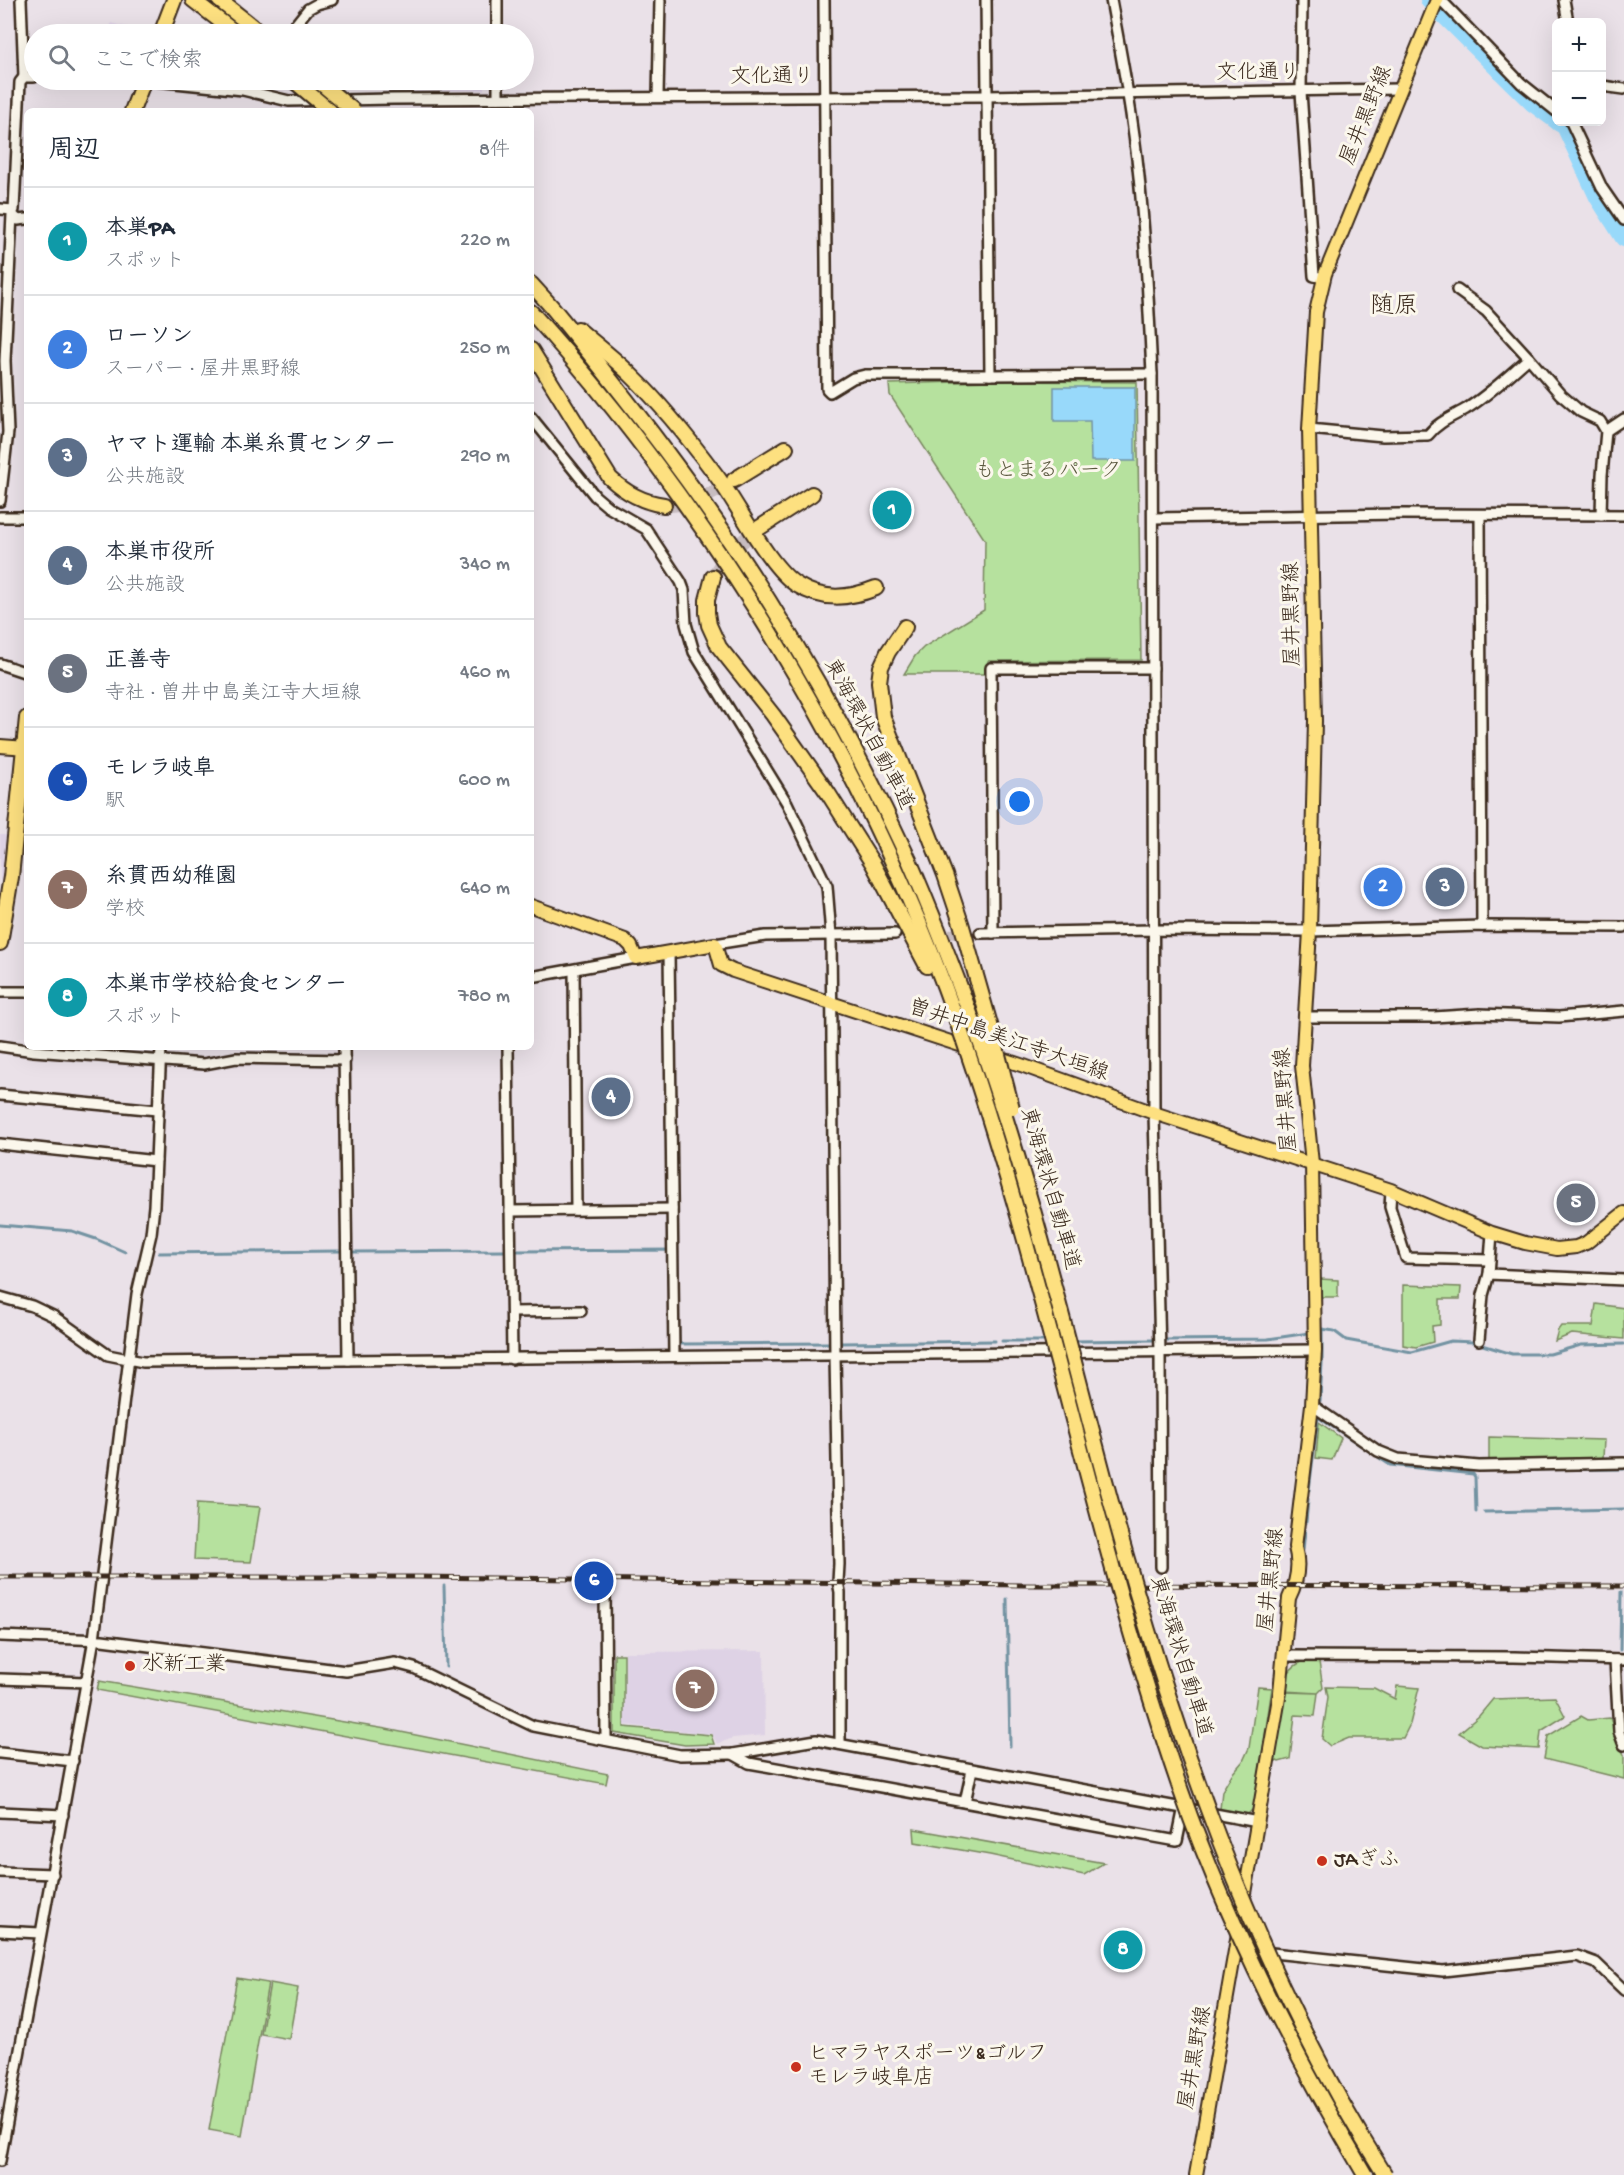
<!DOCTYPE html>
<html lang="ja">
<head>
<meta charset="utf-8">
<style>
	body { margin:0; font-family:"Gochi Hand","Klee One",sans-serif; background:#f2f2f3; color:#1f2937 }
	.controls { position:absolute; right:18px; top:18px; display:grid; overflow:hidden; border-radius:9px; box-shadow:0 6px 24px #0002 }
	.controls button { width:54px; height:54px; display:grid; place-items:center; padding:0; border:0; border-bottom:2px solid #e0e1e3; background:#fff; color:#1f2937; font:30px sans-serif }
	.you { position:absolute; left:1020px; top:802px; width:21px; height:21px; margin:-15px; border:4px solid #fff; border-radius:50%; background:#1a73e8; box-shadow:0 0 0 9px #1a73e833 }
	.badge { display:grid; place-items:center; width:39px; height:39px; border-radius:50%; background:#c8321e; color:#fff; font-size:20px; font-weight:700 }
	.pin { position:absolute; translate:-50% -50%; border:3px solid #fff; box-shadow:0 2px 6px #0006 }
	.list { margin:0; padding:0; list-style:none }
	h2 { display:flex; justify-content:space-between; align-items:center; height:78px; margin:0; padding:0 24px; font-size:26px }
	h2 small { font-size:20px; font-weight:400; color:#747a83 }
	.list li { display:grid; grid-template-columns:39px 1fr auto; gap:18px; align-items:center; box-sizing:border-box; height:108px; padding:0 24px; border-top:2px solid #e0e1e3 }
	.list b { display:block; font-size:22px; white-space:nowrap }
	.list p { margin:0; font-size:20px; white-space:nowrap; color:#747a83 }
	.list em { font-size:20px; font-style:normal; color:#747a83 }
	.icon { flex:none; width:33px; height:33px; fill:none; stroke:currentColor; stroke-width:2; stroke-linecap:round; stroke-linejoin:round }
	.map { position:relative; flex:none; width:1624px; height:2175px; overflow:hidden }
	.search { position:absolute; background:#fff; box-shadow:0 6px 24px #0002; left:24px; top:24px; width:510px; height:66px; display:flex; align-items:center; gap:15px; box-sizing:border-box; padding:0 21px; border-radius:33px; color:#747a83; font-size:22px }
	.panel { position:absolute; background:#fff; box-shadow:0 6px 24px #0002; left:24px; top:108px; width:510px; height:942px; border-radius:9px }
	.map>svg:first-child { display:block }
</style>
</head>
<body>
<div class="map">
<svg width="1624" height="2175" viewBox="0 0 1624 2175">
	<rect width="100%" height="100%" fill="#eae1e8"/>
	<filter id="ink" filterUnits="userSpaceOnUse"><feTurbulence type="fractalNoise" baseFrequency=".0167" numOctaves="2"/><feDisplacementMap in="SourceGraphic" scale="12" xChannelSelector="R" yChannelSelector="G"/><feConvolveMatrix kernelMatrix="1 2 1 2 8 2 1 2 1" color-interpolation-filters="sRGB"/></filter>
	<g filter="url(#ink)">
		<g fill="#ded2e5">
			<polygon points="111,23 151,33 151,34 107,34"/>
			<polygon points="390,80 484,80 484,90 390,92"/>
			<polygon points="0,835 9,835 4,880 0,880"/>
			<polygon points="764,1651 765,1735 733,1738 717,1744 712,1734 625,1725 625,1652"/>
		</g>
		<g fill="#b6e19e" stroke="#78865e" stroke-width="1.5">
			<polygon points="991,381 1137,382 1141,660 988,661 987,674 904,674 915,656 924,647 984,610 985,540 890,395 889,384"/>
			<polygon points="1320,1279 1338,1280 1338,1297 1320,1297"/>
			<polygon points="1403,1285 1461,1287 1460,1299 1440,1299 1440,1325 1432,1326 1433,1342 1416,1347 1403,1345"/>
			<polygon points="1596,1304 1624,1308 1624,1339 1572,1334 1555,1341 1558,1330 1561,1326 1593,1326"/>
			<polygon points="1319,1422 1341,1438 1332,1460 1316,1458"/>
			<polygon points="1489,1437 1604,1440 1603,1458 1489,1460"/>
			<polygon points="197,1503 260,1507 251,1562 194,1560"/>
			<polygon points="614,1654 624,1654 624,1727 711,1735 714,1744 685,1745 614,1733"/>
			<path d="M1302 1662H1319L1323 1688 1318 1693 1315 1716 1295 1715 1290 1759 1279 1762 1275 1760 1284 1692 1318 1693 1284 1691C1286 1676 1288 1668 1302 1662Z"/>
			<polygon points="99,1681 386,1729 608,1774 606,1784 97,1690"/>
			<polygon points="1397,1686 1419,1688 1410,1724 1403,1738 1349,1738 1330,1746 1322,1739 1328,1697 1326,1687 1374,1688 1395,1699"/>
			<polygon points="1258,1687 1272,1688 1254,1808 1247,1815 1220,1809 1222,1791 1232,1774 1243,1761 1249,1748"/>
			<polygon points="1555,1697 1565,1716 1541,1731 1539,1749 1482,1746 1459,1733 1479,1716 1493,1699"/>
			<polygon points="1581,1716 1588,1720 1610,1718 1624,1755 1624,1779 1544,1759 1548,1736"/>
			<polygon points="914,1829 1104,1863 1084,1875 990,1855 915,1842"/>
			<polygon points="237,1978 268,1983 242,2136 209,2130"/>
			<polygon points="270,1983 298,1988 289,2039 261,2034"/>
		</g>
		<polygon fill="#98d9fa" stroke="#7393a2" stroke-width="1.5" points="1054,387 1135,387 1135,461 1091,461 1090,421 1054,421"/>
		<g fill="none" stroke-linecap="round" stroke-linejoin="round">
			<g stroke="#7393a2" stroke-width="3">
				<polyline points="0,1225 72,1231 96,1239 125,1252"/>
				<polyline points="515,1251 677,1250 679,1344 830,1343"/>
				<polyline points="352,1252 506,1251"/>
				<polyline points="159,1253 341,1251"/>
				<polyline points="1164,1340 1268,1339 1309,1333"/>
				<polyline points="1002,1341 1049,1341"/>
				<polyline points="1073,1341 1155,1340"/>
				<polyline points="841,1343 995,1341"/>
				<polyline points="1320,1401 1322,1363 1322,1329 1334,1331 1346,1340 1412,1352 1451,1341 1473,1342 1512,1354 1550,1354 1581,1345 1624,1344"/>
				<polyline points="1506,1470 1624,1469"/>
				<polyline points="1309,1490 1318,1417 1390,1465 1473,1474 1475,1477 1476,1512"/>
				<polyline points="1484,1512 1624,1509"/>
				<polyline points="1306,1522 1308,1499"/>
				<polyline points="1303,1550 1305,1531"/>
				<polyline points="444,1586 446,1667"/>
				<polyline points="1007,1599 1010,1746"/>
				<polyline points="1620,1650 1621,1592"/>
			</g>
			<g stroke="#98d9fa" stroke-width="18">
				<polyline points="1429,0 1533,103 1556,120"/>
				<polyline points="1558,122 1565,126 1598,197 1624,238"/>
			</g>
			<polyline stroke="#c7bcc0" stroke-width="9" stroke-dasharray="9 4.5" stroke-linecap="butt" points="895,934 980,933"/>
			<g stroke="#c7bcc0" stroke-width="14" stroke-dasharray="14 7" stroke-linecap="butt">
				<path d="M664 505C693 505 708 496 732 482"/>
				<polyline points="713,577 727,554 759,528"/>
			</g>
			<g stroke="#3b2a1e" stroke-width="14">
				<g id="minor">
					<polyline points="21,0 24,77"/>
					<polyline points="497,0 497,34"/>
					<polyline points="824,0 827,389 830,392 853,378 865,375 990,375"/>
					<polyline points="986,0 990,375 1152,374"/>
					<path d="M1111 0C1122 59 1133 117 1139 177 1146 243 1149 308 1152 374L1154 1113 1160 1352 1161 1567"/>
					<polyline points="1302,0 1301,92 1314,276 1324,278"/>
					<polyline points="1441,0 1521,83 1556,111"/>
					<polyline points="1564,0 1568,22"/>
					<polyline points="288,34 308,9 317,4 332,0"/>
					<polyline points="146,80 243,90 289,101 393,99 987,96 1399,89"/>
					<polyline points="498,80 498,98"/>
					<polyline points="1602,86 1624,89"/>
					<polyline points="254,93 259,80"/>
					<polyline points="658,96 660,0"/>
					<polyline points="1571,122 1602,188 1624,220"/>
					<polyline points="0,209 14,210 20,82 24,77 34,77"/>
					<polyline points="1457,290 1486,311 1529,358"/>
					<polyline points="531,417 595,496 608,507 646,529 681,582 684,590 686,624 694,652 787,803 827,886 831,935 835,1356 839,1564 838,1582 840,1592 840,1744"/>
					<path d="M1309 429 1383 436 1428 435C1438 422 1452 417 1466 409 1489 395 1509 375 1529 358L1560 394 1581 412 1600 421 1606 431 1602 475 1601 515"/>
					<polyline points="1606,431 1624,419"/>
					<polyline points="0,501 8,432 5,361 12,214 18,220 27,219"/>
					<polyline points="1480,515 1482,926"/>
					<polyline points="0,517 27,517"/>
					<polyline points="1153,518 1399,514 1624,515"/>
					<polyline points="0,664 27,673"/>
					<polyline points="980,933 1153,930 1310,931 1482,926 1624,927"/>
					<polyline points="993,933 991,668 1153,668"/>
					<polyline points="715,944 765,936 895,934"/>
					<polyline points="669,952 674,1356"/>
					<polyline points="574,970 576,1210"/>
					<polyline points="531,977 636,958"/>
					<polyline points="0,992 27,992"/>
					<polyline points="1304,1017 1434,1017 1480,1014 1559,1017 1624,1011"/>
					<polyline points="0,1046 34,1051 204,1064 236,1058 345,1060"/>
					<polyline points="344,1047 348,1360"/>
					<polyline points="508,1047 512,1359"/>
					<polyline points="0,1095 157,1110"/>
					<polyline points="0,1144 156,1161"/>
					<polyline points="1391,1190 1390,1207 1406,1258 1490,1260"/>
					<polyline points="510,1211 672,1209"/>
					<polyline points="1489,1274 1624,1280"/>
					<polyline points="0,1297 32,1306 53,1316 108,1355 143,1362 1315,1350"/>
					<polyline points="512,1312 581,1311"/>
					<polyline points="1479,1340 1483,1295 1489,1274 1492,1233"/>
					<polyline points="1312,1405 1378,1451 1398,1459 1479,1466 1624,1463"/>
					<polyline points="605,1590 606,1740"/>
					<polyline points="0,1636 102,1640 346,1671 395,1663 414,1668 533,1726 680,1755 733,1754 816,1740 1258,1822"/>
					<polyline points="1284,1656 1514,1657 1624,1660"/>
					<polyline points="1615,1660 1619,1732 1624,1745"/>
					<polyline points="0,1679 86,1682"/>
					<polyline points="0,1753 73,1761"/>
					<polyline points="733,1754 749,1763 1177,1841 1184,1807"/>
					<polyline points="965,1802 972,1770"/>
					<polyline points="0,1812 63,1815"/>
					<polyline points="0,1872 53,1874"/>
					<polyline points="0,1931 40,1933"/>
					<polyline points="1244,1950 1443,1971 1577,1956 1596,1963 1624,1990"/>
					<polyline points="0,2161 94,1639 137,1294 151,1234 154,1206 161,1047"/>
				</g>
			</g>
			<g stroke="#3b2a1e" stroke-width="16">
				<g id="major">
					<polyline points="0,746 27,748"/>
					<polyline points="531,906 625,940 631,946 636,958 715,944 721,965 733,971 1024,1066 1154,1113 1391,1190 1492,1233 1525,1243 1557,1249 1576,1247 1586,1243 1624,1213"/>
					<path d="M1196 2175 1280 1692 1289 1598C1297 1582 1300 1565 1295 1547L1312 1405 1315 1350 1312 1163 1302 1066 1310 931 1315 721 1309 429 1316 312 1325 274 1437 0"/>
				</g>
			</g>
			<g stroke="#3b2a1e" stroke-width="18">
				<g id="highway">
					<polyline points="193,0 237,34"/>
					<polyline points="219,0 262,34"/>
					<polyline points="161,34 174,0"/>
					<polyline points="132,111 144,80"/>
					<path d="M531 284 551 306C629 401 704 497 769 601 821 684 868 771 909 860 934 917 956 975 977 1033"/>
					<path d="M531 312C712 512 867 766 957 1021"/>
					<path d="M578 329C595 344 614 358 630 374 661 404 690 440 716 475 738 504 769 568 797 585 823 601 848 599 876 588"/>
					<path d="M531 350 610 478C626 493 642 502 664 505"/>
					<polyline points="734,480 786,448"/>
					<polyline points="759,528 812,494"/>
					<polyline points="713,577 707,600 707,613 709,625 719,647 773,715 828,793 873,864 927,966"/>
					<polyline points="905,627 888,652 881,667 879,682 883,717 945,875 961,923 991,1028"/>
					<polyline points="0,943 11,877 27,718"/>
				</g>
			</g>
			<use href="#minor" stroke="#fbf7ec" stroke-width="9"/>
			<use href="#major" stroke="#fde080" stroke-width="12"/>
			<use href="#highway" stroke="#fde080" stroke-width="14"/>
			<g stroke="#3b2a1e" stroke-width="5">
				<polyline id="rail" points="0,1577 418,1577 1023,1585 1624,1586"/>
			</g>
			<use href="#rail" stroke="#fbf7ec" stroke-width="3" stroke-dasharray="9" stroke-linecap="butt"/>
			<g stroke="#3b2a1e" stroke-width="18" stroke-linecap="butt">
				<g id="highway-bridge">
					<polyline points="293,80 330,111"/>
					<polyline points="317,80 354,111"/>
					<path d="M957 1021C1046 1274 1093 1538 1181 1791 1228 1925 1293 2053 1365 2175"/>
					<polyline points="991,1028 1012,1108"/>
					<path d="M977 1033C1029 1179 1065 1330 1105 1480 1170 1722 1250 1962 1385 2175"/>
				</g>
			</g>
			<use href="#highway-bridge" stroke="#fde080" stroke-width="14"/>
		</g>
	</g>
	<g fill="#c8321e" stroke="#fbf7ec" stroke-width="2">
		<circle cx="130" cy="1666" r="6"/>
		<circle cx="1322" cy="1861" r="6"/>
		<circle cx="796" cy="2067" r="6"/>
	</g>
	<g text-anchor="middle" dominant-baseline="central" stroke-width="6" stroke-linejoin="round" paint-order="stroke">
		<g font-size="21" fill="#3b2a1e" stroke="#fbf7ec">
			<text x="1258" y="74">文化通り</text>
			<text x="772" y="78">文化通り</text>
			<text transform="translate(1368 116) rotate(-68)">屋井黒野線</text>
			<text transform="translate(1294 614) rotate(-91)">屋井黒野線</text>
			<text transform="translate(867 735) rotate(62)">東海環状自動車道</text>
			<text transform="translate(1008 1042) rotate(19)">曽井中島美江寺大垣線</text>
			<text transform="translate(1288 1100) rotate(-94)">屋井黒野線</text>
			<text transform="translate(1048 1189) rotate(74)">東海環状自動車道</text>
			<text transform="translate(1273 1580) rotate(-84)">屋井黒野線</text>
			<text transform="translate(1179 1657) rotate(73)">東海環状自動車道</text>
			<text transform="translate(1197 2058) rotate(-80)">屋井黒野線</text>
		</g>
		<g font-size="21" fill="#5a583e" stroke="#fbf7ec">
			<text x="1048" y="472">もとまるパーク</text>
		</g>
		<g font-size="21" fill="#3b2a1e" stroke="#fbf7ec" text-anchor="start">
			<text x="142" y="1666">水新工業</text>
			<text x="1334" y="1861">JAぎふ</text>
			<text x="808" y="2055">ヒマラヤスポーツ&amp;ゴルフ<tspan x="808" dy="24">モレラ岐阜店</tspan></text>
		</g>
		<g font-size="24" fill="#3b2a1e" stroke="#fbf7ec">
			<text x="1394" y="307">随原</text>
		</g>
	</g>
</svg>
<div class="controls">
<button>+</button>
<button>−</button>
</div>
<div class="you"></div>
<div class="pin badge" style="left:892px;top:510px;background:#0f9aa8">1</div>
<div class="pin badge" style="left:1383px;top:887px;background:#3f7fe0">2</div>
<div class="pin badge" style="left:1445px;top:887px;background:#5c6f8a">3</div>
<div class="pin badge" style="left:611px;top:1097px;background:#5c6f8a">4</div>
<div class="pin badge" style="left:1576px;top:1203px;background:#6b7280">5</div>
<div class="pin badge" style="left:594px;top:1581px;background:#1a4fb4">6</div>
<div class="pin badge" style="left:695px;top:1689px;background:#8d6e63">7</div>
<div class="pin badge" style="left:1123px;top:1950px;background:#0f9aa8">8</div>
<div class="search"><svg class="icon" aria-label="search" viewBox="0 0 24 24"><circle cx="10" cy="10" r="6"/><path d="M15 15l6 6"/></svg>ここで検索</div>
<section class="panel">
<h2>周辺<small>8件</small></h2>
<ul class="list">
<li><span class="badge" style="background:#0f9aa8">1</span><div><b>本巣PA</b><p>スポット</p></div><em>220 m</em></li>
<li><span class="badge" style="background:#3f7fe0">2</span><div><b>ローソン</b><p>スーパー · 屋井黒野線</p></div><em>250 m</em></li>
<li><span class="badge" style="background:#5c6f8a">3</span><div><b>ヤマト運輸 本巣糸貫センター</b><p>公共施設</p></div><em>290 m</em></li>
<li><span class="badge" style="background:#5c6f8a">4</span><div><b>本巣市役所</b><p>公共施設</p></div><em>340 m</em></li>
<li><span class="badge" style="background:#6b7280">5</span><div><b>正善寺</b><p>寺社 · 曽井中島美江寺大垣線</p></div><em>460 m</em></li>
<li><span class="badge" style="background:#1a4fb4">6</span><div><b>モレラ岐阜</b><p>駅</p></div><em>600 m</em></li>
<li><span class="badge" style="background:#8d6e63">7</span><div><b>糸貫西幼稚園</b><p>学校</p></div><em>640 m</em></li>
<li><span class="badge" style="background:#0f9aa8">8</span><div><b>本巣市学校給食センター</b><p>スポット</p></div><em>780 m</em></li>
</ul>
</section>
</div>
</body>
</html>
